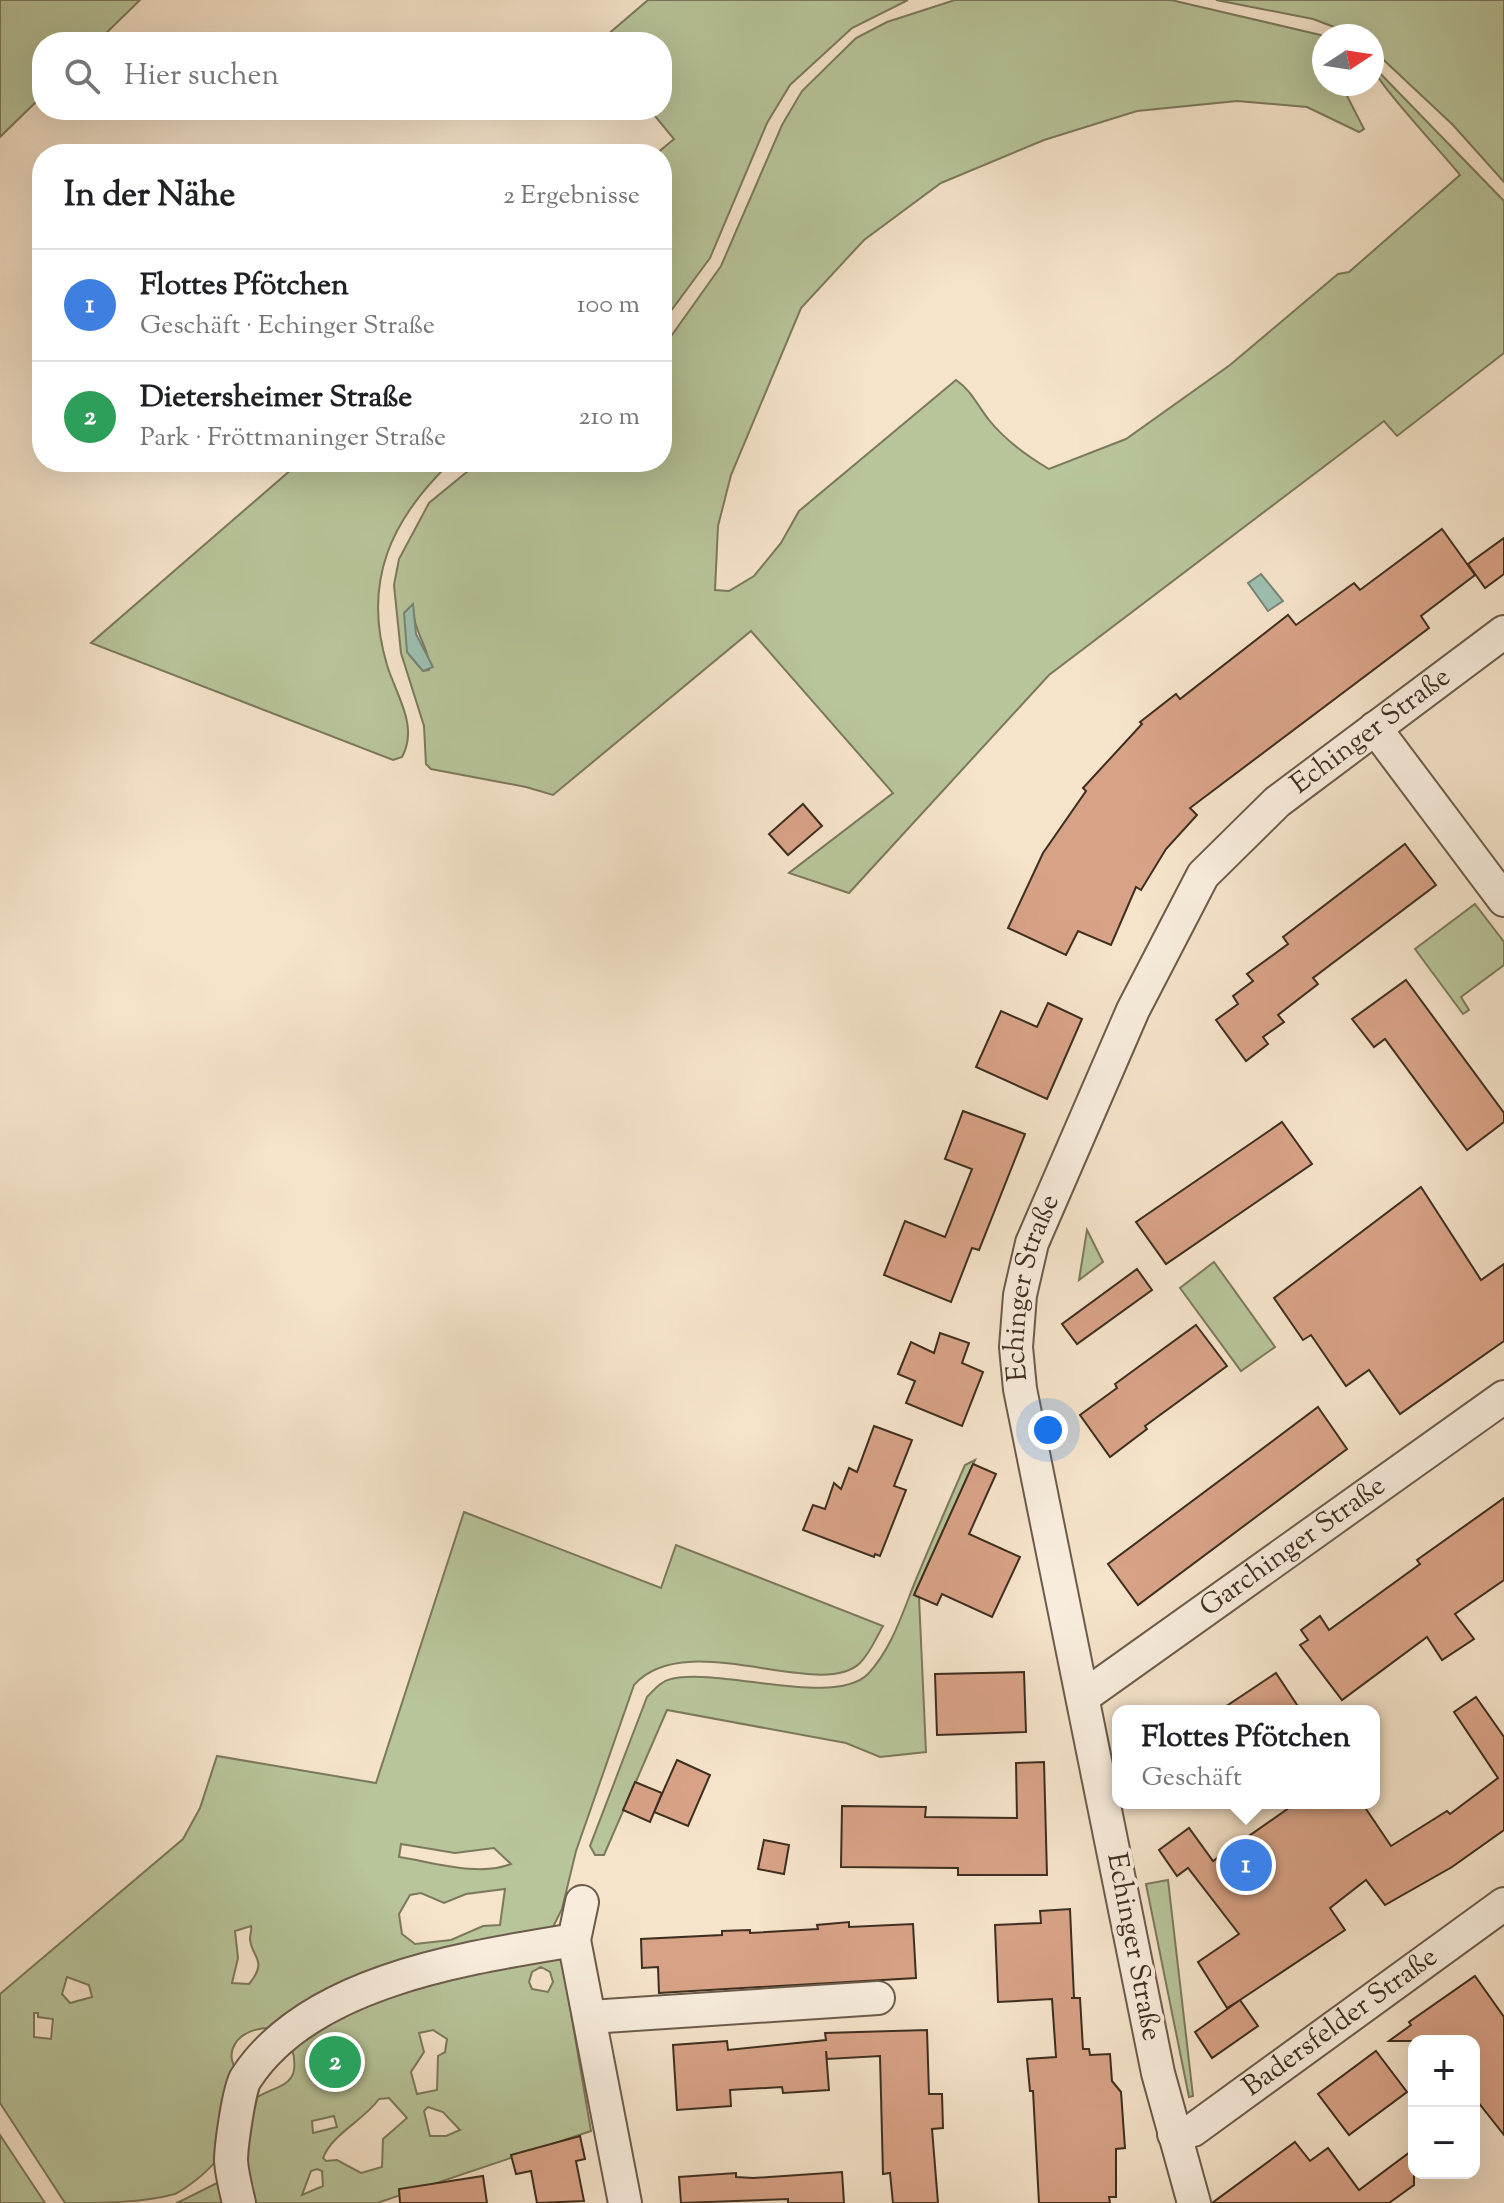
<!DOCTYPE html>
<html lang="de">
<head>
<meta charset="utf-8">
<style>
	body { margin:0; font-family:"Sorts Mill Goudy",serif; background:#f6f6f6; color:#202124 }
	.controls { position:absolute; right:24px; bottom:24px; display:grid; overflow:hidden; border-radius:16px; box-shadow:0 8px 32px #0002 }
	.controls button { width:72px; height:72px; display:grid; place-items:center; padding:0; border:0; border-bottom:2px solid #e0e0e0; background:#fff; color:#202124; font:40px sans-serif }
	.compass { position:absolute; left:1312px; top:24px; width:72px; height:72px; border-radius:50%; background:#fff; box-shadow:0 8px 32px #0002; rotate:78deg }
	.you { position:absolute; left:1048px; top:1430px; width:28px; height:28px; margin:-20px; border:6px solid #fff; border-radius:50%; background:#1a73e8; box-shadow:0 0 0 12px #1a73e833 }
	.badge { display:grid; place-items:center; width:52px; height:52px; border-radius:50%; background:#db2777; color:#fff; font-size:26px; font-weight:700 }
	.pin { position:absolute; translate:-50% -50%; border:4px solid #fff; box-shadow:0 2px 8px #0006 }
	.popup { position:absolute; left:1112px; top:1705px; width:268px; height:104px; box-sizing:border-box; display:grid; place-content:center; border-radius:16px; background:#fff; filter:drop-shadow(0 2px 6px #0005); font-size:26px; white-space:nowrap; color:#757577 }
	.popup b { font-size:30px; color:#202124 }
	.popup::after { content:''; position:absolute; left:50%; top:100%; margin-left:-16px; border:16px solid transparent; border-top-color:#fff }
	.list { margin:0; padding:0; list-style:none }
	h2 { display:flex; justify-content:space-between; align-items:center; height:104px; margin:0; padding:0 32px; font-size:34px }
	h2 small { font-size:26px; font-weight:400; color:#757577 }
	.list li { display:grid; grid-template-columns:52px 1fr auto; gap:24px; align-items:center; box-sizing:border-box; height:112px; padding:0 32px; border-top:2px solid #e0e0e0 }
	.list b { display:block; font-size:30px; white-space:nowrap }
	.list p { margin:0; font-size:26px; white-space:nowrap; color:#757577 }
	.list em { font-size:26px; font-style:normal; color:#757577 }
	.icon { flex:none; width:44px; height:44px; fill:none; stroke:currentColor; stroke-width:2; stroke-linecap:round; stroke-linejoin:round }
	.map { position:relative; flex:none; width:1504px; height:2203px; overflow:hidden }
	.search { position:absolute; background:#fff; box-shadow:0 8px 32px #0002; left:32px; top:32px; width:640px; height:88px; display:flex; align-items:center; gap:20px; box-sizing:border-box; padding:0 28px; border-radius:32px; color:#757577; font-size:30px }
	.panel { position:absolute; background:#fff; box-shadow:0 8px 32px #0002; left:32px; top:144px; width:640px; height:328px; border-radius:32px }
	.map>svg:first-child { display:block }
</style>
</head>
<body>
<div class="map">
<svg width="1504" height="2203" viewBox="0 0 1504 2203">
	<rect width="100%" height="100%" fill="#f5e3ca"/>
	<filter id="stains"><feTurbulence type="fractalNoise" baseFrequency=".0025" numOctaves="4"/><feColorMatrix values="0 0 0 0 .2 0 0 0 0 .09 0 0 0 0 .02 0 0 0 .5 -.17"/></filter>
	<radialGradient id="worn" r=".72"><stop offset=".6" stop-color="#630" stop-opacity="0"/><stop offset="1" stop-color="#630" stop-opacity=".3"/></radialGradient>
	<g fill="#b8c49a" stroke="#7b795c" stroke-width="2" fill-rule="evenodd">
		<polygon points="0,0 140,0 97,42 42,42 42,96 0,137"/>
		<polygon points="648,0 908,0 852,28 790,85 767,123 710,258 662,323 662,154 656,154 674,139 650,110 662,110 662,42 599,42"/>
		<path d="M955 0H1171L1325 36 1324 84H1341L1364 129 1359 132 1307 107 1237 101 1137 111 1044 140 941 183 864 240 801 308 731 475 718 526 715 590 729 591 754 576 781 543 799 511 956 380C972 391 977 405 989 420 1006 441 1025 455 1049 469L1126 439 1230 365 1338 274 1349 272 1460 175C1446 157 1372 78 1372 65L1504 201V353L1397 436 1384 421 1049 675 849 893 789 873 893 793 751 631 553 795 526 787 431 769 426 764 424 726 401 653 394 585 399 559 429 503 479 462H662V349L721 266 782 125 802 91 856 38 887 22ZM413 605C412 631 431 649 429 670L423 671 407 652Z"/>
		<polygon points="1216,0 1504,0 1504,182 1453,125 1372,49 1372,36 1358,36 1313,19"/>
		<path d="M300 462H451C391 519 362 582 387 665 396 695 419 726 402 757L393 760 91 643Z"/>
		<polygon points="1475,904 1504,942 1504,965 1461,997 1469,1010 1463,1014 1415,949"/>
		<polygon points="1087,1230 1103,1262 1079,1280"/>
		<polygon points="1214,1262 1275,1347 1241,1371 1180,1288"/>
		<path d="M975 1460 914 1595 919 1597 926 1752 880 1757 846 1743 667 1710 604 1855H595L590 1846 647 1697C654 1690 661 1681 671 1679 719 1667 834 1708 868 1674 892 1648 902 1614 915 1582 931 1543 948 1504 965 1465Z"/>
		<path d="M464 1512 661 1588 676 1545 883 1626C876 1638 870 1653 860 1663 820 1702 686 1626 634 1685L576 1851 562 1909 547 1939 279 2029C264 2026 243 2030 235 2044 226 2059 237 2066 237 2080 237 2091 221 2155 214 2163 206 2173 187 2188 175 2194 142 2203 101 2203 65 2203L0 2103V1994L183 1839 200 1808 217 1756 376 1783ZM401 1844 455 1853 494 1848 511 1864C478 1877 433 1862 399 1857ZM505 1889 500 1925 483 1926 451 1940 415 1944 402 1934 399 1914 410 1895 421 1893 444 1903 466 1894ZM251 1926C252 1930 250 1935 250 1939 251 1957 269 1960 249 1984L232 1983 238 1958 235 1931ZM67 1977 89 1985 92 1997 70 2003 62 1994ZM34 2013H38V2017L53 2019 51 2039 34 2037Z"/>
		<polygon points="1168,1880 1193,2096 1189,2097 1146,1884"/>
		<path d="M546 1954 562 1960 591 2131 377 2203H248L243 2132 253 2100C276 2083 303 2090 292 2048L342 2006ZM541 1967 550 1972 553 1982 548 1992 532 1989 529 1982 532 1972ZM433 2030 447 2039 445 2052 438 2056 437 2090 417 2094 411 2072 424 2052 419 2033ZM389 2098 407 2118 383 2139 382 2167 361 2173 337 2160 326 2161 323 2158C332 2134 363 2121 379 2099ZM428 2107 443 2112 460 2130 446 2136H430L424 2111ZM334 2116 337 2127 313 2133 312 2121ZM317 2169 322 2171 323 2186 302 2195 311 2171Z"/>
		<polygon points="0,2135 45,2203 0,2203"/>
		<polygon points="221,2181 226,2203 176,2203 181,2201"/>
	</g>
	<g fill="#9dbfb1" stroke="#778577" stroke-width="2">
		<polygon points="1261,574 1283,601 1268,611 1248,583"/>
		<polygon points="413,604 416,634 433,667 423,671 407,652 404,613"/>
	</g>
	<g fill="#d8a286" stroke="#3e2e1f" stroke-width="2">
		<polygon points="1442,529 1475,575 1421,616 1429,628 1190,808 1197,815 1166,849 1141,890 1136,887 1111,945 1078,931 1066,955 1008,928 1043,853 1086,791 1083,788 1142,724 1140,722 1176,694 1180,699 1288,615 1296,625 1354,583 1360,590"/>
		<polygon points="1504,538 1504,574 1485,588 1468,564"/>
		<polygon points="803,804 822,826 788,855 769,834"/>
		<polygon points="1405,844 1436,885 1313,978 1318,984 1278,1015 1284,1022 1263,1037 1268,1044 1246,1061 1216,1020 1238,1004 1233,996 1253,981 1247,974 1288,944 1283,937"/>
		<polygon points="1406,980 1504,1113 1504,1122 1467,1150 1385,1039 1374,1047 1352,1019"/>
		<polygon points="1048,1003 1082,1019 1047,1099 976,1067 1001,1011 1037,1027"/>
		<polygon points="963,1111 1025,1134 979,1250 972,1248 951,1302 884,1275 905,1221 945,1237 972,1169 945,1159"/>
		<polygon points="1282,1122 1312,1164 1166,1264 1136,1222"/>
		<polygon points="1421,1187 1481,1280 1504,1264 1504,1341 1400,1414 1369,1370 1346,1386 1311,1335 1303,1340 1274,1298"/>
		<polygon points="1137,1269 1152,1290 1077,1344 1062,1324"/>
		<polygon points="1196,1325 1227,1366 1145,1426 1147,1429 1110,1457 1080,1415 1117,1388 1115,1384"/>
		<polygon points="940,1333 969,1343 962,1363 983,1372 962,1426 906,1403 915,1381 898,1374 911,1342 934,1353"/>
		<polygon points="1318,1407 1347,1449 1138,1605 1108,1564"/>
		<polygon points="874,1426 912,1440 894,1486 906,1490 880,1556 875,1554 874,1557 803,1530 813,1505 825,1509 834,1483 841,1489 849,1468 857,1472"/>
		<polygon points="973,1464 996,1474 969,1534 1020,1557 992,1617 942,1594 937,1605 914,1595"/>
		<polygon points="1504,1498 1504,1580 1455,1614 1474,1639 1442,1660 1427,1637 1342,1700 1300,1645 1308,1640 1301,1630 1320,1616 1329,1630 1420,1564 1417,1560"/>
		<polygon points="1024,1672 1026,1732 937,1735 935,1674"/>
		<polygon points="1276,1673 1301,1711 1219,1711"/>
		<polygon points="1476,1697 1504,1737 1504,1830 1452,1867 1385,1905 1366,1880 1330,1908 1345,1930 1240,2000 1258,2026 1212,2058 1195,2032 1240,2000 1227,2008 1198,1962 1239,1934 1188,1868 1177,1876 1159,1850 1189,1828 1213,1861 1296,1803 1362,1803 1391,1846 1447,1811 1450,1814 1498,1778 1454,1712"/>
		<polygon points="677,1760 710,1775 688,1826 654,1812"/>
		<polygon points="1044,1762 1047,1875 958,1875 958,1868 841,1867 842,1806 926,1807 925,1817 1017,1818 1016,1763"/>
		<polygon points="635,1782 662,1793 650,1822 623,1810"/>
		<polygon points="764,1840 789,1845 784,1874 758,1869"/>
		<polygon points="1070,1909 1074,1998 1071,1998 1080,1998 1083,2049 1089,2049 1090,2055 1110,2054 1112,2081 1121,2092 1125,2148 1116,2149 1116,2197 1109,2197 1110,2203 1039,2203 1033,2091 1030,2091 1027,2059 1056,2057 1052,1999 998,2002 995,1925 1041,1923 1040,1911"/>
		<polygon points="849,1922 849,1927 913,1924 916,1978 659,1993 658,1967 642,1968 641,1939 722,1935 722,1931 750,1930 750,1933 818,1929 817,1925"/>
		<polygon points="1475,1976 1504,2017 1504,2135 1474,2097 1474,2041 1389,2041 1411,2025 1409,2022"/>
		<polygon points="927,2030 929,2094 942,2094 943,2128 932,2129 938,2203 893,2203 890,2173 883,2174 880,2056 827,2059 826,2051 829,2090 783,2093 782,2087 730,2090 731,2106 677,2110 673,2045 727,2041 728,2050 826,2040 825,2033"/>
		<polygon points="1376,2051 1407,2092 1349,2135 1318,2094"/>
		<polygon points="580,2136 585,2159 576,2161 584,2201 537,2203 531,2171 516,2174 511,2155"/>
		<polygon points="1295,2142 1310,2161 1328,2148 1359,2190 1414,2149 1414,2185 1389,2203 1212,2203"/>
		<polygon points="842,2172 844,2203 788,2203 788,2199 681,2203 679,2177 736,2173 736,2177 753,2178"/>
		<polygon points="483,2176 487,2203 400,2203 399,2189"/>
	</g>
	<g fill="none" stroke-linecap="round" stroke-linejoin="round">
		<g stroke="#6c5b4a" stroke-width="36">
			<g id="minor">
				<polyline points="1375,728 1504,900"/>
				<path id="s1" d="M1083 1697 1504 1397"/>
				<polyline points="582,1902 574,1940 625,2203"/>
				<polyline points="590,2017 878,1998"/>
				<path id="s2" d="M1174 2134 1193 2130 1504 1904"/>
				<path d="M239 2203C236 2190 232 2175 231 2161 231 2147 239 2088 246 2078 310 1980 467 1958 574 1940"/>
				<path id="s3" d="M1194 2203 1158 2073 1020 1389 1016 1347 1020 1295 1032 1243 1133 1010 1203 875 1277 802 1504 632"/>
			</g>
		</g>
		<use href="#minor" stroke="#f8eddd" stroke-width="32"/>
	</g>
	<g text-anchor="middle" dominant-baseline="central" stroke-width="8" stroke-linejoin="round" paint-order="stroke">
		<g font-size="28" fill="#3e2e1f" stroke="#f8eddd">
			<text stroke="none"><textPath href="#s3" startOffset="1608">Echinger Straße</textPath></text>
			<text stroke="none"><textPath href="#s3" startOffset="936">Echinger Straße</textPath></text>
			<text stroke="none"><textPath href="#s1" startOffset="258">Garchinger Straße</textPath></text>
			<text transform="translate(1133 1947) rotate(79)">Echinger Straße</text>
			<text stroke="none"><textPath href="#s2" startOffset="202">Badersfelder Straße</textPath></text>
		</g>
	</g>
	<rect width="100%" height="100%" filter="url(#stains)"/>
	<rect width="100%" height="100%" fill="url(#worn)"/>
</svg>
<div class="controls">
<button>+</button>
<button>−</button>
</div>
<svg class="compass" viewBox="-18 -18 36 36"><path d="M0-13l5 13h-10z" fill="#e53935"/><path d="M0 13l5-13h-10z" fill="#757577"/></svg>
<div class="you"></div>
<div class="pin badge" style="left:1246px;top:1865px;background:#3f7fe0">1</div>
<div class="popup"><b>Flottes Pfötchen</b>Geschäft</div>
<div class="pin badge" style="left:335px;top:2062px;background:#2e9e5b">2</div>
<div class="search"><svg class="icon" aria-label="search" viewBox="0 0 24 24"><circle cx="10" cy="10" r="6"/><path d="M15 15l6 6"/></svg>Hier suchen</div>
<section class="panel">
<h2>In der Nähe<small>2 Ergebnisse</small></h2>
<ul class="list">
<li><span class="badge" style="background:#3f7fe0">1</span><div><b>Flottes Pfötchen</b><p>Geschäft · Echinger Straße</p></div><em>100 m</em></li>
<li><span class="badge" style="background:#2e9e5b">2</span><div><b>Dietersheimer Straße</b><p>Park · Fröttmaninger Straße</p></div><em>210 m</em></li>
</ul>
</section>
</div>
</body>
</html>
